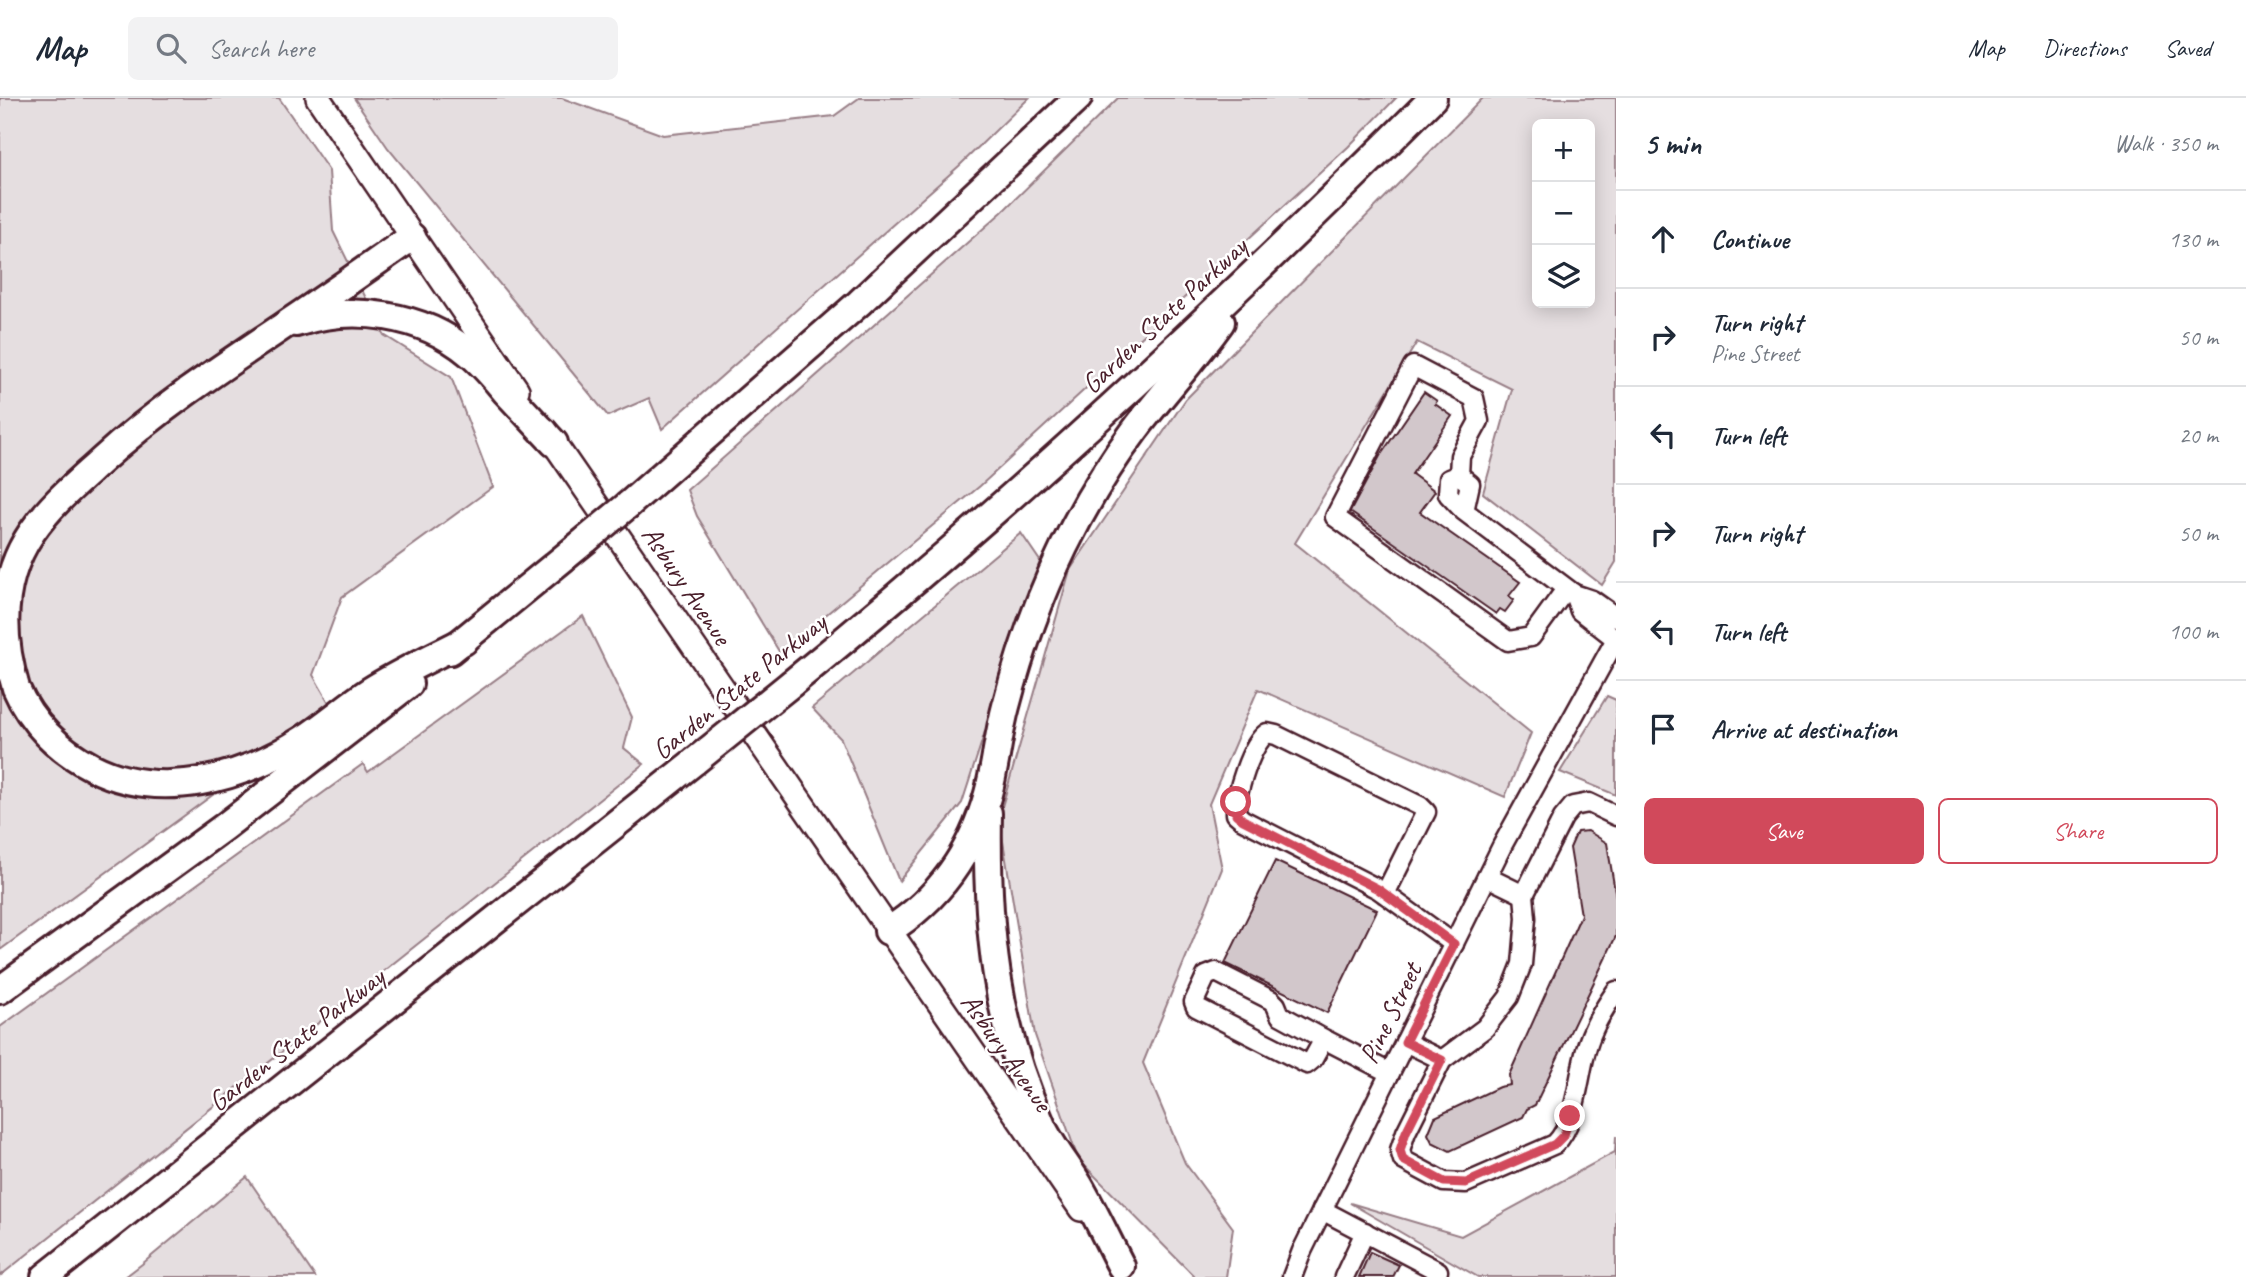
<!DOCTYPE html>
<html lang="en">
<head>
<meta charset="utf-8">
<style>
	body { margin:0; font-family:Caveat,sans-serif; background:#f2f2f3; color:#1f2937 }
	.controls { position:absolute; right:21px; top:21px; display:grid; overflow:hidden; border-radius:10px; box-shadow:0 4px 18px #0003 }
	.controls button { width:63px; height:63px; display:grid; place-items:center; padding:0; border:0; border-bottom:2px solid #e0e1e3; background:#fff; color:#1f2937; font:35px sans-serif }
	.stop { position:absolute; width:21px; height:21px; margin:-16px; border:5px solid #d1495b; border-radius:50%; background:#fff }
	.stop.end { background:#d1495b; border-color:#fff; box-shadow:0 2px 7px #0008 }
	.list { margin:0; padding:0; list-style:none }
	h2 { display:flex; justify-content:space-between; align-items:center; height:91px; margin:0; padding:0 28px; font-size:30px }
	h2 small { font-size:23px; font-weight:400; color:#747a83 }
	.list li { display:grid; grid-template-columns:46px 1fr auto; gap:21px; align-items:center; box-sizing:border-box; height:98px; padding:0 28px; border-top:2px solid #e0e1e3 }
	.list b { display:block; font-size:26px; white-space:nowrap }
	.list p { margin:0; font-size:23px; white-space:nowrap; color:#747a83 }
	.list em { font-size:23px; font-style:normal; color:#747a83 }
	.actions { display:flex; gap:14px; padding:21px 28px }
	.actions a { flex:1; padding:16px 0; border:2px solid #d1495b; border-radius:10px; text-align:center; font-size:24px; color:#d1495b }
	.actions .main { background:#d1495b; color:#fff }
	.icon { flex:none; width:38px; height:38px; fill:none; stroke:currentColor; stroke-width:2; stroke-linecap:round; stroke-linejoin:round }
	.map { position:relative; flex:none; width:1616px; height:1179px; overflow:hidden }
	header { display:flex; align-items:center; gap:42px; box-sizing:border-box; height:98px; padding:0 35px; background:#fff; border-bottom:2px solid #e0e1e3 }
	header strong { font-size:33px }
	nav { display:flex; gap:38px; margin-inline-start:auto; font-size:24px }
	.search { width:490px; height:63px; background:#f2f2f3; display:flex; align-items:center; gap:18px; box-sizing:border-box; padding:0 24px; border-radius:10px; color:#747a83; font-size:26px }
	main { display:flex }
	aside { flex:1; background:#fff }
	.map>svg:first-child { display:block }
</style>
</head>
<body>
<header>
<strong>Map</strong>
<div class="search"><svg class="icon" aria-label="search" viewBox="0 0 24 24"><circle cx="10" cy="10" r="6"/><path d="M15 15l6 6"/></svg>Search here</div>
<nav><a>Map</a><a>Directions</a><a>Saved</a></nav>
</header>
<main>
<div class="map">
<svg width="1616" height="1179" viewBox="0 0 1616 1179">
	<rect width="100%" height="100%" fill="#fff"/>
	<filter id="ink" filterUnits="userSpaceOnUse"><feTurbulence type="fractalNoise" baseFrequency=".0143" numOctaves="2"/><feDisplacementMap in="SourceGraphic" scale="14" xChannelSelector="R" yChannelSelector="G"/><feConvolveMatrix kernelMatrix="1 2 1 2 8 2 1 2 1" color-interpolation-filters="sRGB"/></filter>
	<g filter="url(#ink)">
		<g fill="#e5dee0" stroke="#987e86" stroke-width="2" fill-rule="evenodd">
			<polygon points="0,0 279,0 329,73 333,133 384,237 451,279 493,389 342,499 313,577 332,610 0,852"/>
			<polygon points="354,0 562,0 663,37 834,18 859,0 1029,0 959,68 662,331 649,300 608,318 388,50"/>
			<polygon points="1118,0 1396,0 1348,49 980,388 780,555 697,418 687,392 1002,114"/>
			<path d="M1483 0H1616V464L1602 487 1483 395 1512 291 1417 244 1295 445 1531 635 1505 699 1258 591 1209 706 1222 771 1143 965 1185 1065 1233 1130 1226 1179H1195L1078 1061 1035 937 999 719 1070 472 1186 301ZM1537 26H1590V205H1537Z"/>
			<polygon points="1021,435 1040,463 962,705 899,783 841,641 812,610"/>
			<polygon points="583,518 632,619 624,650 644,666 0,1178 0,929 363,666 368,674"/>
			<polygon points="1607,598 1616,602 1616,697 1560,674"/>
			<polygon points="1616,1038 1616,1179 1478,1179 1350,1105 1461,1138 1615,1054"/>
			<polygon points="247,1079 315,1179 125,1179 142,1166"/>
		</g>
		<g fill="#d2c7cb" stroke="#4a1f2b" stroke-width="2">
			<polygon points="1424,294 1437,303 1435,306 1452,318 1412,376 1435,393 1420,414 1520,484 1509,498 1514,502 1505,514 1500,511 1496,516 1350,414 1380,358"/>
			<polygon points="1588,733 1607,745 1616,799 1616,838 1535,1007 1527,1011 1523,1019 1450,1053 1432,1044 1428,1036 1435,1019 1499,989 1510,987 1509,977 1581,817 1570,750 1577,734"/>
			<polygon points="1275,763 1377,812 1327,915 1225,865"/>
			<polygon points="1370,1154 1399,1167 1393,1179 1359,1179"/>
		</g>
		<g fill="none" stroke-linecap="round" stroke-linejoin="round">
			<g stroke="#4a1f2b" stroke-width="23">
				<g id="minor">
					<polyline points="1459,377 1460,358 1479,323 1474,300 1413,268 1335,419 1508,543 1531,539 1566,491"/>
					<polyline points="1464,413 1470,386 1459,377 1449,381 1448,396 1464,413 1574,496"/>
					<polyline points="1616,541 1580,513 1574,496 1592,502 1616,519"/>
					<path d="M1616 718 1589 705 1573 708 1563 720 1524 797 1526 820 1522 866 1509 899 1485 930 1442 962 1406 1034 1400 1052 1403 1062 1444 1084 1466 1085 1555 1046C1576 1026 1578 980 1586 952 1592 930 1603 912 1616 893"/>
					<polyline points="1487,779 1524,797"/>
					<path d="M1385 796 1426 714 1420 708 1276 637 1267 635C1251 646 1235 697 1236 716L1243 722 1378 791 1385 796 1454 846"/>
					<polyline points="1324,941 1280,917 1276,907 1271,902 1216,874 1206,878 1194,904 1196,909 1307,966 1313,961 1324,941 1390,975"/>
					<polyline points="1405,944 1442,962"/>
					<polyline points="1322,1112 1438,1173"/>
					<polyline points="1292,1179 1302,1153 1502,748 1616,541"/>
					<polyline points="1344,1179 1365,1134"/>
				</g>
			</g>
			<g stroke="#4a1f2b" stroke-width="28">
				<g id="major">
					<polyline points="318,0 517,292"/>
					<polyline points="545,332 1081,1111"/>
				</g>
			</g>
			<g stroke="#4a1f2b" stroke-width="32">
				<g id="highway">
					<path d="M412 139C369 169 326 200 282 229 219 271 157 312 102 362 77 385 51 406 32 434 0 481 0 537 16 590 31 625 59 652 92 669 160 704 242 681 304 641 327 626 347 608 370 593 400 574 433 559 464 543"/>
					<path d="M296 225C353 206 422 216 469 255 483 266 494 280 506 294 522 311 538 328 554 345"/>
					<polyline points="628,407 859,205 1078,0"/>
					<polyline points="450,553 587,441"/>
					<path d="M792 585C1017 402 1228 205 1433 0"/>
					<path d="M988 715C986 828 995 924 1042 1028 1052 1049 1067 1067 1079 1087 1094 1113 1107 1141 1121 1168"/>
					<path d="M888 833C939 801 972 754 988 696 996 667 998 637 1006 608 1020 554 1039 500 1064 449 1084 408 1108 368 1135 332 1163 295 1194 262 1221 224"/>
					<polyline points="0,892 224,729 409,586"/>
					<polyline points="45,1179 695,663"/>
				</g>
			</g>
			<use href="#minor" stroke="#fff" stroke-width="18"/>
			<use href="#major" stroke="#fff" stroke-width="23"/>
			<use href="#highway" stroke="#fff" stroke-width="26"/>
			<g stroke="#4a1f2b" stroke-width="32" stroke-linecap="butt">
				<g id="highway-bridge">
					<polyline points="587,441 628,407"/>
					<polyline points="695,663 792,585"/>
				</g>
			</g>
			<use href="#highway-bridge" stroke="#fff" stroke-width="26"/>
		</g>
	</g>
	<g fill="none" stroke-linecap="round" stroke-linejoin="round" filter="url(#ink)">
		<polyline stroke="#d1495b" stroke-width="9" points="1236,704 1236,716 1243,722 1378,791 1454,846 1405,944 1442,962 1406,1034 1400,1052 1403,1062 1444,1084 1466,1085 1555,1046 1564,1037 1570,1018"/>
	</g>
	<g text-anchor="middle" dominant-baseline="central" stroke-width="5" stroke-linejoin="round" paint-order="stroke">
		<g font-size="28" fill="#4a1f2b" stroke="#fff">
			<text transform="translate(1164 217) rotate(-43)">Garden State Parkway</text>
			<text transform="translate(687 487) rotate(56)">Asbury Avenue</text>
			<text transform="translate(739 588) rotate(-39)">Garden State Parkway</text>
			<text transform="translate(1390 915) rotate(-64)">Pine Street</text>
			<text transform="translate(296 941) rotate(-38)">Garden State Parkway</text>
			<text transform="translate(1007 954) rotate(55)">Asbury Avenue</text>
		</g>
	</g>
</svg>
<div class="controls">
<button>+</button>
<button>−</button>
<button><svg class="icon" aria-label="layers" viewBox="0 0 24 24"><path d="M12 4l9 5-9 5-9-5zM3 14l9 5 9-5"/></svg></button>
</div>
<div class="stop" style="left:1236px;top:704px"></div>
<div class="stop end" style="left:1570px;top:1018px"></div>
</div>
<aside>
<h2>5 min<small>Walk · 350 m</small></h2>
<ul class="list">
<li><svg class="icon" aria-label="ahead" viewBox="0 0 24 24"><path d="M12 20V5M6 11l6-6 6 6"/></svg><div><b>Continue</b></div><em>130 m</em></li>
<li><svg class="icon" aria-label="right" viewBox="0 0 24 24"><path d="M7 20v-9h11M14 6l5 5-5 5"/></svg><div><b>Turn right</b><p>Pine Street</p></div><em>50 m</em></li>
<li><svg class="icon" aria-label="left" viewBox="0 0 24 24"><path d="M17 20v-9H6M10 6l-5 5 5 5"/></svg><div><b>Turn left</b></div><em>20 m</em></li>
<li><svg class="icon" aria-label="right" viewBox="0 0 24 24"><path d="M7 20v-9h11M14 6l5 5-5 5"/></svg><div><b>Turn right</b></div><em>50 m</em></li>
<li><svg class="icon" aria-label="left" viewBox="0 0 24 24"><path d="M17 20v-9H6M10 6l-5 5 5 5"/></svg><div><b>Turn left</b></div><em>100 m</em></li>
<li><svg class="icon" aria-label="arrive" viewBox="0 0 24 24"><path d="M6 21V4h12l-3 4 3 4H6"/></svg><div><b>Arrive at destination</b></div></li>
</ul>
<div class="actions"><a class="main">Save</a><a>Share</a></div>
</aside>
</main>
</body>
</html>
